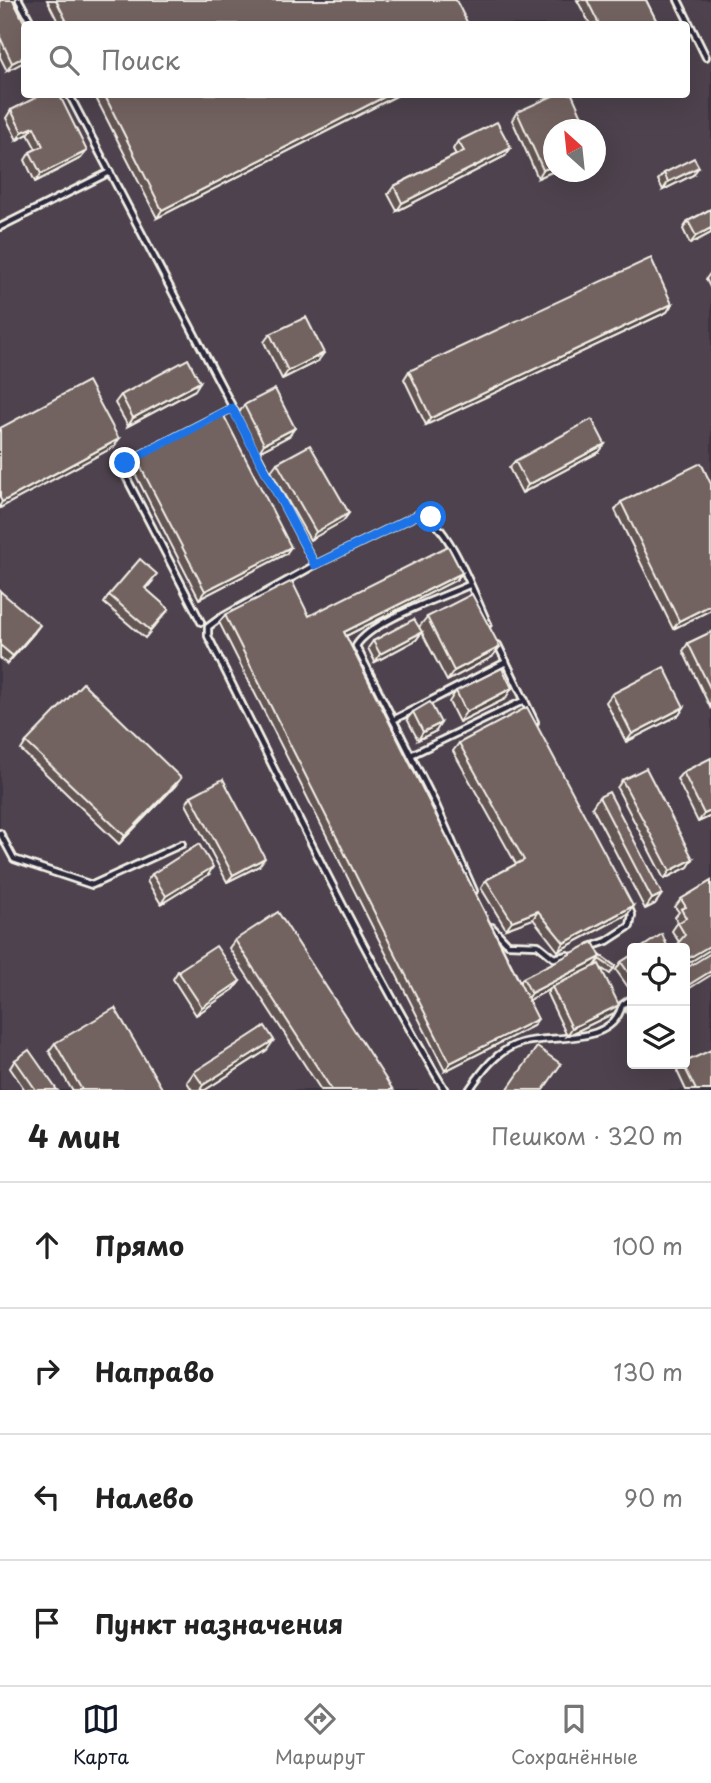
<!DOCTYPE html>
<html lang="ru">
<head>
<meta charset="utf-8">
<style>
	body { margin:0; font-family:"Playpen Sans",sans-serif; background:#f2f2f2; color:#222 }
	.controls { position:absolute; right:21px; bottom:21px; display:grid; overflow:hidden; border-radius:7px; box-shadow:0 7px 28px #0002 }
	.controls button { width:63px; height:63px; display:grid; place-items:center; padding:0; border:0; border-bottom:2px solid #e0e0e0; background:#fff; color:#222; font:35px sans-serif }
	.compass { position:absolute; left:543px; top:119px; width:63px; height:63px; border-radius:50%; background:#fff; box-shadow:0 7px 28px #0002; rotate:333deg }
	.stop { position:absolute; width:21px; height:21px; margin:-16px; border:5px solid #1a73e8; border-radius:50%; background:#fff }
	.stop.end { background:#1a73e8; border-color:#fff; box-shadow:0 2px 7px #0008 }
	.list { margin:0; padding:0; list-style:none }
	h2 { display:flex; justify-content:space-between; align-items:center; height:91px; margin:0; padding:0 28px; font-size:30px }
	h2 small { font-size:23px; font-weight:400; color:#767676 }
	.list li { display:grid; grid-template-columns:46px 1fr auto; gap:21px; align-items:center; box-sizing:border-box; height:126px; padding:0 28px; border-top:2px solid #e0e0e0 }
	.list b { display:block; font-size:26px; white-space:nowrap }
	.list em { font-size:23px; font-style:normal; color:#767676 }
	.icon { flex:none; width:38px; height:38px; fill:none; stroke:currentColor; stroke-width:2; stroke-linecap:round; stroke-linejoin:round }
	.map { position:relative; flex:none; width:711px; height:1090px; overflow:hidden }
	.search { position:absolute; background:#fff; box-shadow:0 7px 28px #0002; left:21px; right:21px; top:21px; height:77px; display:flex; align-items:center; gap:18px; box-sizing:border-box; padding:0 24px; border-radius:7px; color:#767676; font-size:26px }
	.sheet { height:595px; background:#fff }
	nav { display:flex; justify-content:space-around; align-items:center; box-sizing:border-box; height:98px; border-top:2px solid #e0e0e0; background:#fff; font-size:19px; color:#767676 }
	nav a { display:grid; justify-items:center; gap:4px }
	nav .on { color:#111827 }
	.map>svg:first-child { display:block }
</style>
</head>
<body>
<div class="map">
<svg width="711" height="1090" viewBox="0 0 711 1090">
	<rect width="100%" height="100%" fill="#3d3544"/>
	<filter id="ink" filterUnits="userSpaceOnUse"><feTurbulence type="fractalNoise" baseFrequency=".0143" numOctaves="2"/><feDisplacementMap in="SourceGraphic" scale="14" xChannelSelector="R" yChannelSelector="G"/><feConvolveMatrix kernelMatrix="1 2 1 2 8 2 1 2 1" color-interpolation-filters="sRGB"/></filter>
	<g filter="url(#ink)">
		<path fill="#4d434d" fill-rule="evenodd" d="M0 0H711V1090H0ZM24 24H686V94H24ZM554 130H596V172H554ZM632 948H685V1064H632Z"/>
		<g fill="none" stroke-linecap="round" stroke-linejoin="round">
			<g stroke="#f4f1e8" stroke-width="10">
				<g id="service">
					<polyline points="19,0 32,24"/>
					<polyline points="678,0 706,57"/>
					<path d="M69 94 315 565 220 618 208 627V636C284 788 358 944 445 1090"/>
					<polyline points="0,227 110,172"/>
					<path d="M315 565 421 513C450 525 474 595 488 624"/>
					<path d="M469 585C441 598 372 620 356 646L436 805 474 891"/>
					<polyline points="201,622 122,469 125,463 232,408"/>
					<polyline points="498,645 535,722"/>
					<polyline points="393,720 506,662"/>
					<polyline points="411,755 525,700"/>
					<polyline points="0,833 14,859 92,885 182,844"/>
					<polyline points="492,927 508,944 538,945 554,958 568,955"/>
					<polyline points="590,947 607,941 630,926 632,915 629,908"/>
					<path d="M469 1090C482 1071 497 1050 521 1043 552 1034 612 1047 622 1005L632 998"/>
				</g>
			</g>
			<use href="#service" stroke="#2f2a3d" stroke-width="4.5"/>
		</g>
		<g fill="#635553" stroke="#f4f1e8" stroke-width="2">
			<polygon points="0,0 24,62 7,71 0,57"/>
			<polygon points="47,0 111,0 468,24 59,24"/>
			<polygon points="577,0 646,0 658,24 590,24"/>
			<polygon points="94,94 400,94 157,218"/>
			<polygon points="11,110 81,158 35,182 25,160 30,152 36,149 28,134 17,140 6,118"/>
			<polygon points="517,112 554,130 554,171 538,178 512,120"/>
			<polygon points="458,141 505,156 397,211 388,194 394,186 456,155 453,149"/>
			<polygon points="664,173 693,175 663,190 658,180"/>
			<polygon points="711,209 711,233 690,244 683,229 688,221"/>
			<polygon points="711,272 711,289 706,279"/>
			<polygon points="672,304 667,312 426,425 404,379 409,371"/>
			<polygon points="270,334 318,361 282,379 264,342"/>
			<polygon points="195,390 128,426 115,403 121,395"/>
			<polygon points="244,405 289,436 259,452 239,413"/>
			<polygon points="605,444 599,452 522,493 509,468 515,461"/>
			<polygon points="136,458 286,554 199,599 131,466"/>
			<polygon points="277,463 349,513 343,521 310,540 271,471"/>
			<polygon points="621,502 711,610 673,629 615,510"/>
			<polygon points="462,573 456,580 346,636 520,982 523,978 600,955 615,966 610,974 601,968 614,1013 567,1036 547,994 550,989 529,1000 533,1026 445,1071 219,622 225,615 309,616"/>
			<polygon points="152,582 146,589 169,609 145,638 104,603 109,595"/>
			<polygon points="0,591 34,633 7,664 0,658"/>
			<polygon points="427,617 492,657 447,681 419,627"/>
			<polygon points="422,632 416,640 375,662 368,648 373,641"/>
			<polygon points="711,632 711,709 683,651 688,643"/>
			<polygon points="456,691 505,699 459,722 449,702"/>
			<polygon points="612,694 684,707 679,715 626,742 606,702"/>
			<polygon points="413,712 436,731 418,740 407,719"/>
			<polygon points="26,742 181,778 175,786 119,844 21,750"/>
			<polygon points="459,743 628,914 558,951 533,919 506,929 481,888 486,880 516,864 453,751"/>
			<polygon points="711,758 711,816 698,822 677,779 683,772"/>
			<polygon points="622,780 693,859 688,867 664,879 617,788"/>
			<polygon points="191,796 259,866 227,882 186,804"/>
			<polygon points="599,797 662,894 655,904 645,909 592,807"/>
			<polygon points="152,874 208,875 161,904 147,881"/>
			<polygon points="711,881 711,949 685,965 685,948 675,948 679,942 672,931 678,922 675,917 679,912 675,907 681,899"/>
			<polygon points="235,940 393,1090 321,1090 229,948"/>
			<polygon points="632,955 632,983 628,987 616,970 621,962"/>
			<polygon points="178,971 240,981 234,989 196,1015 173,979"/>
			<polygon points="632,1001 632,1023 625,1010"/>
			<polygon points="55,1043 163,1090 72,1090 49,1051"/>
			<polygon points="267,1050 205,1090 192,1090 187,1082 194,1072"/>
			<polygon points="15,1060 57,1090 25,1090 10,1068"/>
			<polygon points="682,1064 711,1090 686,1090 677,1071"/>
		</g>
		<g fill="#504544" stroke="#f4f1e8" stroke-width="2">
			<polygon points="24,57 24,62 7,71 12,63"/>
			<polygon points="390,94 400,94 157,218 162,210"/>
			<polygon points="34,127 28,134 17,140 22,132"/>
			<polygon points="511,148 505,156 397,211 402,203"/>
			<polygon points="87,151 81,158 35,182 41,174"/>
			<polygon points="554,166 554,171 538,178 543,170"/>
			<polygon points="699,167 693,175 663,190 668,182"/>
			<polygon points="711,228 711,233 690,244 696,236"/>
			<polygon points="672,304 667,312 426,425 431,418"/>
			<polygon points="324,353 318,361 282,379 288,371"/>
			<polygon points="200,382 195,390 128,426 133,418"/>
			<polygon points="295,428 289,436 259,452 264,444"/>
			<polygon points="119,439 114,447 0,508 0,505 2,502"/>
			<polygon points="605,444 599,452 522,493 528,485"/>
			<polygon points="349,513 343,521 310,540 316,532"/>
			<polygon points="291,547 286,554 199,599 205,591"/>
			<polygon points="462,573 456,580 338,640 344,632"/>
			<polygon points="711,605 711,610 673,629 679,621"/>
			<polygon points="40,625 34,633 7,664 13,656"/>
			<polygon points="422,632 416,640 375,662 380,654"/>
			<polygon points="500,647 492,657 447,681 454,671"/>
			<polygon points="512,688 505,699 459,722 466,712"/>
			<polygon points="684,707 679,715 626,742 632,734"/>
			<polygon points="441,723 436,731 418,740 423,732"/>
			<polygon points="181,778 175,786 119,844 125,836"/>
			<polygon points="711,811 711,816 698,822 704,814"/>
			<polygon points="265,858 259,866 227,882 233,875"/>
			<polygon points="693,859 688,867 664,879 670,871"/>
			<polygon points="213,867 208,875 161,904 166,896"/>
			<polygon points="662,894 655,904 645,909 652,899"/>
			<polygon points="633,906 628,914 558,951 564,943"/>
			<polygon points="538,911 533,919 506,929 512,921"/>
			<polygon points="711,945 711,949 685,965 685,962 687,959"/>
			<polygon points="601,957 594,967 552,987 550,989 524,1003 531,993"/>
			<polygon points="711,971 711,975 685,991 685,987"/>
			<polygon points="240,981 234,989 196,1015 202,1007"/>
			<polygon points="619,1005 614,1013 567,1036 572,1028"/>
			<polygon points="538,1019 533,1026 445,1071 450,1063"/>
			<polygon points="274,1040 267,1050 205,1090 200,1090 203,1085"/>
		</g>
		<g fill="#736361" stroke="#f4f1e8" stroke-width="2">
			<polygon points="0,0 13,0 25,24 24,57 12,63 0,37"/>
			<polygon points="56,0 456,0 468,24 68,24"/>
			<polygon points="587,0 646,0 658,24 599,24"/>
			<polygon points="43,94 59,94 87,151 41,174 30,152 43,146 34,127 22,132 11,110"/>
			<polygon points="104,94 390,94 162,210"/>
			<polygon points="557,94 572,94 588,130 554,130 554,166 543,170 517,112"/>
			<polygon points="497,122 511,148 402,203 394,186 464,151 458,141"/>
			<polygon points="694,158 699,167 668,182 664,173"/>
			<polygon points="711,209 711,228 696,236 688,221"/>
			<polygon points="651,258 672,304 431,418 409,371"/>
			<polygon points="306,317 324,353 288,371 270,334"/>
			<polygon points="188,359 200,382 133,418 121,395"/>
			<polygon points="88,381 119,439 2,502 0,498 0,428"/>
			<polygon points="275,389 295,428 264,444 244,405"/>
			<polygon points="223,414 291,547 205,591 136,458"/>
			<polygon points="592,419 605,444 528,485 515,461"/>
			<polygon points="310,445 349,513 316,532 277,463"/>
			<polygon points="701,463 711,484 711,605 679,621 621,502"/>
			<polygon points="448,546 462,573 344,632 538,1019 450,1063 225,615 292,581 309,616"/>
			<polygon points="140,559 157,574 145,588 169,609 150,630 109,595"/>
			<polygon points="0,591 40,625 13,656 0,645"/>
			<polygon points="472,594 500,647 454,671 427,617"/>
			<polygon points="414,619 422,632 380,654 373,641"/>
			<polygon points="711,632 711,690 688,643"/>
			<polygon points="664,667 684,707 632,734 612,694"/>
			<polygon points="502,668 512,688 466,712 456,691"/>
			<polygon points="83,683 181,778 125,836 26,742"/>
			<polygon points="430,702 441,723 423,732 413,712"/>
			<polygon points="527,707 633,906 564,943 538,911 512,921 486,880 524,860 459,743"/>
			<polygon points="711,758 711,811 704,814 683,772"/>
			<polygon points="646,768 693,859 670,871 622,780"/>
			<polygon points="223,779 265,858 233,875 191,796"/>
			<polygon points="609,792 662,894 652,899 599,797"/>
			<polygon points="199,844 213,867 166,896 152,874"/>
			<polygon points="711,881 711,945 687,959 685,955 685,948 681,948 678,943 685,935 678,923 686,918 681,909 686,907 681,899"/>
			<polygon points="278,912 393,1090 332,1090 235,940"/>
			<polygon points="662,934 668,948 641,948"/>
			<polygon points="593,942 601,957 531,993 523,978"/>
			<polygon points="216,946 240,981 202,1007 178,971"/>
			<polygon points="711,953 711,971 685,987 685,969"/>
			<polygon points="600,955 615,966 614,969 599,959 601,957"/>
			<polygon points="632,955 632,978 621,962"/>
			<polygon points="599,964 619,1005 572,1028 552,987"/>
			<polygon points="115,1008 163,1090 82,1090 55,1043"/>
			<polygon points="265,1026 274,1040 203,1085 194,1072"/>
			<polygon points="537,1047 561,1064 543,1090 507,1090"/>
			<polygon points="29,1050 57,1090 36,1090 15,1060"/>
			<polygon points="711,1050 711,1090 696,1090 683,1064 685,1064 685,1062"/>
		</g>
	</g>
	<g fill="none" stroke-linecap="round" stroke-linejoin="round" filter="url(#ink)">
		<polyline stroke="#1a73e8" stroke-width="9" points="125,463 232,408 315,565 421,513 431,517"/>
	</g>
</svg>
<div class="controls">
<button><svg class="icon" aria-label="locate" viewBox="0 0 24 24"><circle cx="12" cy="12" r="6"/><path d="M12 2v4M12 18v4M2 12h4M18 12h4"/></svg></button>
<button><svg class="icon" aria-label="layers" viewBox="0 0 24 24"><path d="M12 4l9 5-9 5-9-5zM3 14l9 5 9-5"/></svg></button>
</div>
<svg class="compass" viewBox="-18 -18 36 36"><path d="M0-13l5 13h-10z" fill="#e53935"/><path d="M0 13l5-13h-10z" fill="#767676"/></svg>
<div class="stop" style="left:431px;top:517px"></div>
<div class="stop end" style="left:125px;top:463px"></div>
<div class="search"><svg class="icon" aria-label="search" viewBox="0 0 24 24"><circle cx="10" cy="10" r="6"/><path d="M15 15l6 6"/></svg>Поиск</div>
</div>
<section class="sheet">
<h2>4 мин<small>Пешком · 320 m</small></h2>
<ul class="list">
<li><svg class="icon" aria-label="ahead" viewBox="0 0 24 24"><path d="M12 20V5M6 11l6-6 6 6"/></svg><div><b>Прямо</b></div><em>100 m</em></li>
<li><svg class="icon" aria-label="right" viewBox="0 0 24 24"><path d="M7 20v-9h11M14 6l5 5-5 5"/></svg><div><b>Направо</b></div><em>130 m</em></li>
<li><svg class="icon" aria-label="left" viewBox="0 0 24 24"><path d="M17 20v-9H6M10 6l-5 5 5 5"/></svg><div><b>Налево</b></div><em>90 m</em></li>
<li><svg class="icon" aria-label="arrive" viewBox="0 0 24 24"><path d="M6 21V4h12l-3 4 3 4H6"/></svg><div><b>Пункт назначения</b></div></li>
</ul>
</section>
<nav>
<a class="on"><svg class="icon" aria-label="map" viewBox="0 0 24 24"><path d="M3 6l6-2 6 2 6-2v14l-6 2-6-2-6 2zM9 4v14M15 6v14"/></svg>Карта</a>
<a><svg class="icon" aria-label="directions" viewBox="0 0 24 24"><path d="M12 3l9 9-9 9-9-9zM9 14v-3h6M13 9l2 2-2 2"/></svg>Маршрут</a>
<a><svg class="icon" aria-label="saved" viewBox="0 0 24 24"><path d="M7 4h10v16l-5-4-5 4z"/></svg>Сохранённые</a>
</nav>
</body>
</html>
